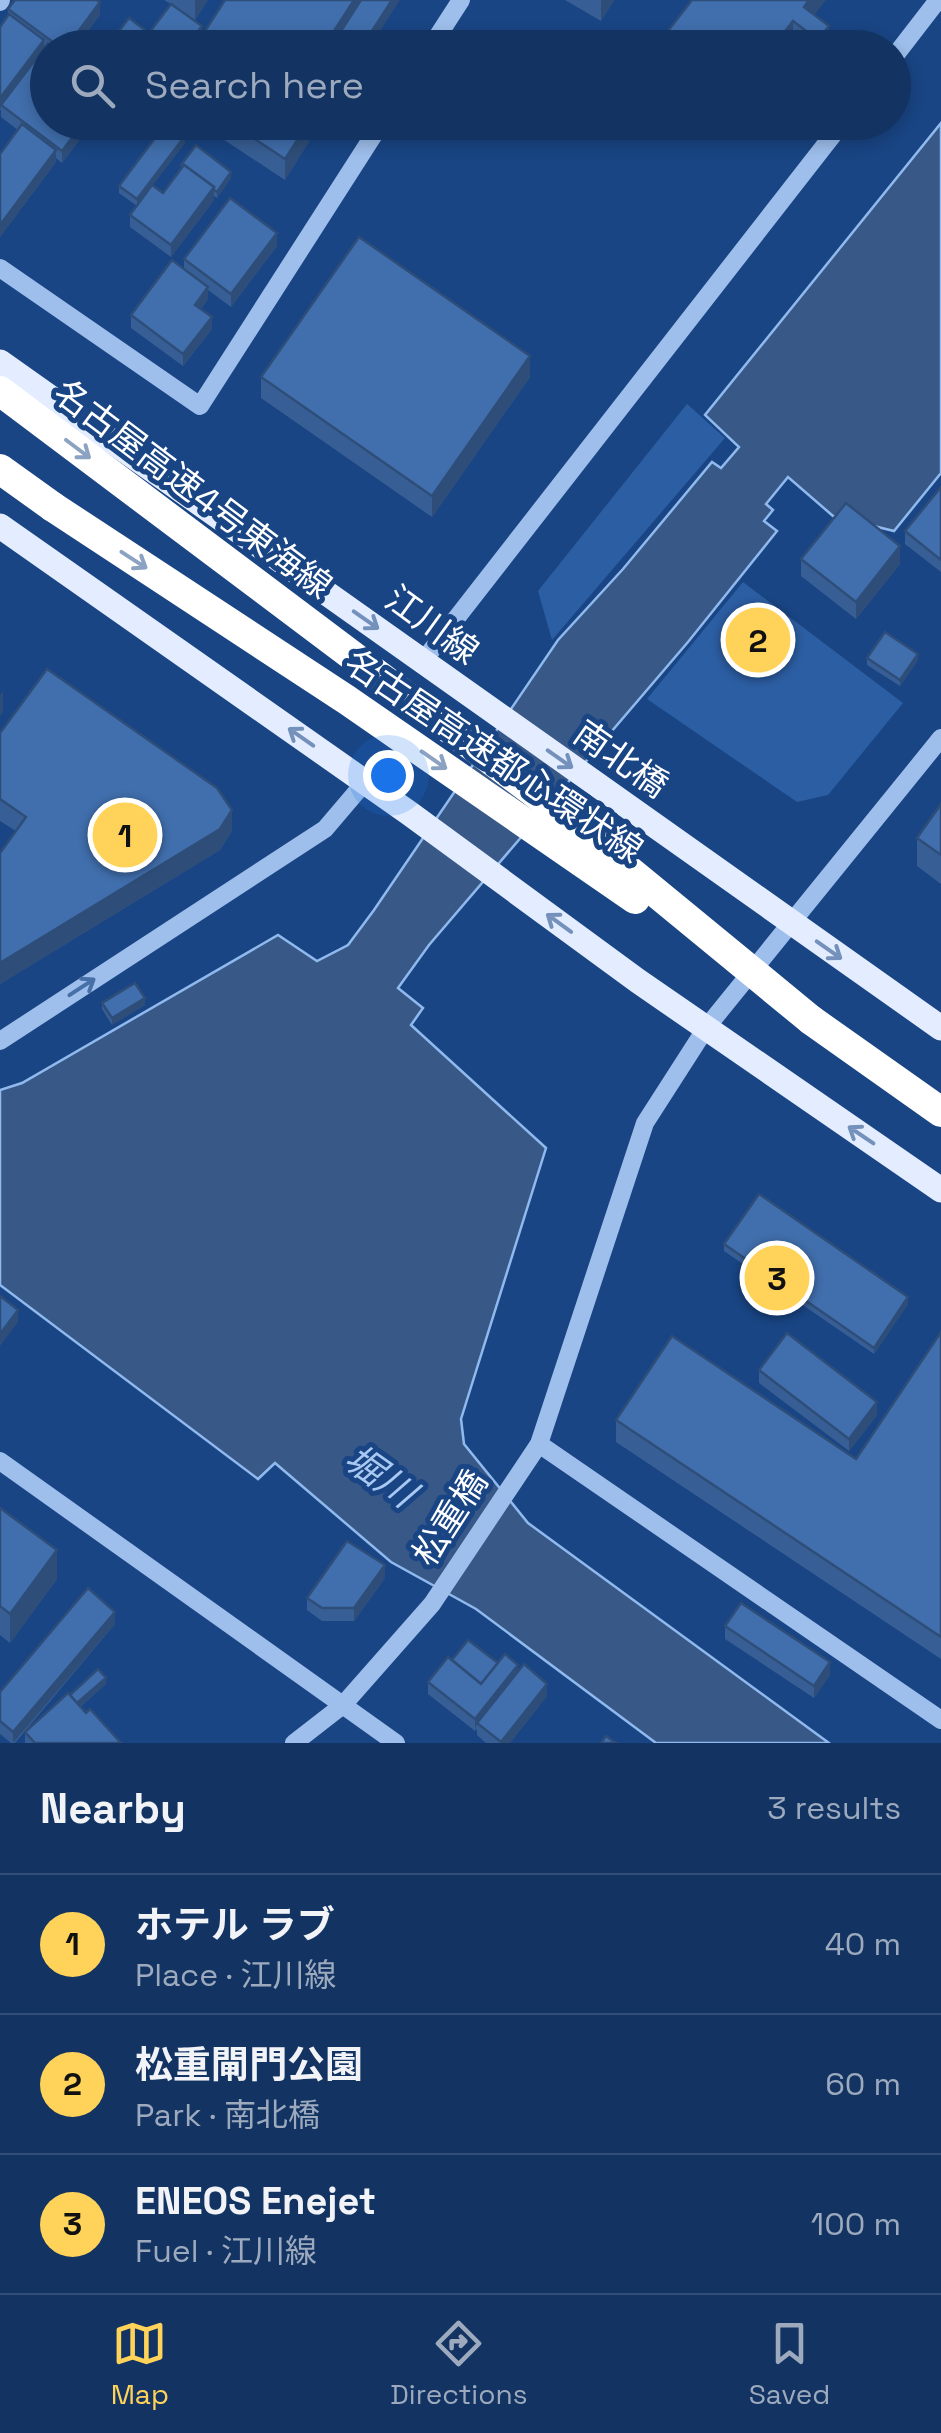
<!DOCTYPE html>
<html lang="en">
<head>
<meta charset="utf-8">
<style>
	body { margin:0; font-family:"Space Grotesk","Noto Sans JP",sans-serif; background:#1c3c69; color:#f1f3f6 }
	.you { position:absolute; left:388px; top:775px; width:35px; height:35px; margin:-25px; border:8px solid #fff; border-radius:50%; background:#1a73e8; box-shadow:0 0 0 15px #1a73e833 }
	.badge { display:grid; place-items:center; width:65px; height:65px; border-radius:50%; background:#ffd359; color:#111; font-size:32px; font-weight:700 }
	.pin { position:absolute; translate:-50% -50%; border:5px solid #fff; box-shadow:0 2px 10px #0006 }
	.list { margin:0; padding:0; list-style:none }
	h2 { display:flex; justify-content:space-between; align-items:center; height:130px; margin:0; padding:0 40px; font-size:42px }
	h2 small { font-size:32px; font-weight:400; color:#9daabe }
	.list li { display:grid; grid-template-columns:65px 1fr auto; gap:30px; align-items:center; box-sizing:border-box; height:140px; padding:0 40px; border-top:2px solid #324f78 }
	.list b { display:block; font-size:38px; white-space:nowrap }
	.list p { margin:0; font-size:32px; white-space:nowrap; color:#9daabe }
	.list em { font-size:32px; font-style:normal; color:#9daabe }
	.icon { flex:none; width:55px; height:55px; fill:none; stroke:currentColor; stroke-width:2; stroke-linecap:round; stroke-linejoin:round }
	.map { position:relative; flex:none; width:941px; height:1743px; overflow:hidden }
	.search { position:absolute; background:#133463; box-shadow:0 5px 15px #0003; left:30px; right:30px; top:30px; height:110px; display:flex; align-items:center; gap:25px; box-sizing:border-box; padding:0 35px; border-radius:55px; color:#9daabe; font-size:38px }
	.sheet { height:550px; background:#133463 }
	nav { display:flex; justify-content:space-around; align-items:center; box-sizing:border-box; height:140px; border-top:2px solid #324f78; background:#133463; font-size:28px; color:#9daabe }
	nav a { display:grid; justify-items:center; gap:5px }
	nav .on { color:#ffd359 }
	.map>svg:first-child { display:block }
</style>
</head>
<body>
<div class="map">
<svg width="941" height="1743" viewBox="0 0 941 1743">
	<rect width="100%" height="100%" fill="#194584"/>
	<g fill="#2c5ea3">
		<polygon points="687,404 725,438 552,640 538,591"/>
		<polygon points="743,582 903,703 828,795 797,802 647,699"/>
	</g>
	<polygon fill="#385987" stroke="#90baee" stroke-width="2.5" points="941,123 941,473 894,531 833,516 788,477 766,504 773,510 764,521 777,531 688,642 429,945 398,988 423,1008 411,1025 546,1148 461,1419 464,1444 528,1523 829,1743 656,1743 476,1609 391,1562 275,1463 258,1479 0,1285 0,1090 22,1083 278,935 317,961 348,945 374,910 558,640 623,569 712,462 721,468 739,447 705,415"/>
	<g fill="none" stroke-linecap="round" stroke-linejoin="round">
		<g stroke="#9ebfec" stroke-width="18">
			<polyline points="0,2 1,0"/>
			<polyline points="430,48 461,0"/>
			<polyline points="894,57 938,0"/>
			<polyline points="0,268 200,406 382,122"/>
			<polyline points="423,661 843,122"/>
			<polyline points="0,1041 325,829 365,782"/>
			<polyline points="539,1444 941,1720"/>
			<polyline points="0,1461 396,1743"/>
			<polyline points="294,1743 343,1705 432,1604 539,1444 645,1123 706,1028 941,738"/>
		</g>
		<g stroke="#e3edff" stroke-width="25">
			<polyline points="0,362 941,1028"/>
			<polyline points="0,526 409,813 638,981 941,1190"/>
		</g>
		<g stroke="#fff" stroke-width="30">
			<polyline points="0,469 53,507"/>
			<polyline points="811,1020 941,1112"/>
		</g>
		<g stroke="#fff" stroke-width="30">
			<polyline points="0,391 531,790 811,1020"/>
			<polyline points="53,507 347,700 635,899"/>
		</g>
	</g>
	<g fill="#385f95">
		<polygon points="164,0 208,0 195,20 178,9 202,33 149,33 171,4"/>
		<polygon points="565,0 614,0 601,21"/>
		<polygon points="8,9 100,15 75,48 48,48 93,122 62,163 56,158 56,162 0,237 0,154 18,130 1,117 1,109 0,111 0,27 8,16"/>
		<polygon points="814,15 828,48 800,48 793,42 788,48 664,48 664,36"/>
		<polygon points="197,122 321,122 285,180"/>
		<polygon points="185,143 142,198 163,193 181,169 181,165 231,178 217,198 214,196 214,200 171,257 130,227 130,215 137,206 119,193 119,186"/>
		<polygon points="277,246 231,307 208,290 208,299 201,309 212,329 183,366 131,328 131,315 184,269 184,259"/>
		<polygon points="261,377 530,377 432,517 261,398"/>
		<polygon points="941,487 941,572 905,544 905,531"/>
		<polygon points="801,559 900,564 856,619 801,576"/>
		<polygon points="867,658 918,660 900,686 867,665"/>
		<polygon points="0,733 232,831 220,850 0,984 0,853 16,831 0,821"/>
		<polygon points="941,804 941,884 917,866 917,838"/>
		<polygon points="102,1003 145,1005 112,1025 102,1009"/>
		<polygon points="724,1244 908,1304 874,1354 724,1251"/>
		<polygon points="941,1332 941,1659 616,1442 616,1420 856,1459"/>
		<polygon points="759,1370 877,1415 849,1451 759,1383"/>
		<polygon points="0,1508 57,1579 10,1643 0,1635"/>
		<polygon points="385,1578 354,1621 322,1621 307,1610 307,1598"/>
		<polygon points="115,1624 15,1743 11,1743 0,1734 0,1692"/>
		<polygon points="725,1626 830,1675 814,1698 725,1639"/>
		<polygon points="452,1660 518,1671 547,1696 510,1743 486,1743 477,1735 477,1729 475,1731 428,1694 428,1682"/>
		<polygon points="106,1684 80,1707 121,1743 25,1743 25,1732 70,1695"/>
	</g>
	<g fill="#2e4e79">
		<polygon points="195,0 208,0 195,20"/>
		<polygon points="354,0 368,0 337,48 323,48"/>
		<polygon points="392,0 400,0 369,48 361,48"/>
		<polygon points="601,0 614,0 601,21"/>
		<polygon points="809,0 826,0 804,28 804,7"/>
		<polygon points="100,2 100,15 75,48 66,48"/>
		<polygon points="793,21 793,42 788,48 772,48"/>
		<polygon points="202,26 202,33 191,48 186,48"/>
		<polygon points="829,26 829,47 818,48 818,40"/>
		<polygon points="44,40 44,53 1,105 0,111 0,98"/>
		<polygon points="84,122 93,122 62,163 62,151"/>
		<polygon points="309,122 321,122 285,180 285,159"/>
		<polygon points="185,136 185,143 137,206 137,199"/>
		<polygon points="56,150 56,162 0,237 0,225"/>
		<polygon points="231,172 231,178 217,198 217,192"/>
		<polygon points="214,187 214,200 171,257 171,245"/>
		<polygon points="277,233 277,246 231,307 231,294"/>
		<polygon points="208,287 208,299 195,317 195,305"/>
		<polygon points="212,317 212,329 183,366 183,354"/>
		<polygon points="530,356 530,377 432,517 432,496"/>
		<polygon points="900,546 900,564 856,619 856,602"/>
		<polygon points="918,654 918,660 900,686 900,680"/>
		<polygon points="3,691 3,712 0,716 0,695"/>
		<polygon points="232,810 232,831 220,850 0,984 0,963"/>
		<polygon points="145,998 145,1005 112,1025 112,1018"/>
		<polygon points="908,1297 908,1304 874,1354 874,1348"/>
		<polygon points="18,1310 18,1322 0,1346 0,1334"/>
		<polygon points="877,1402 877,1415 849,1451 849,1439"/>
		<polygon points="57,1550 57,1579 10,1643 10,1614"/>
		<polygon points="385,1565 385,1578 354,1621 354,1608"/>
		<polygon points="115,1612 115,1624 13,1743 13,1732"/>
		<polygon points="830,1662 830,1675 814,1698 814,1686"/>
		<polygon points="518,1665 518,1677 477,1723 475,1731 475,1719"/>
		<polygon points="106,1678 106,1684 77,1709 77,1703"/>
		<polygon points="547,1684 547,1696 510,1743 501,1743"/>
	</g>
	<g fill="#416fad" stroke="#2e4e79" stroke-width="2.5">
		<polygon points="15,0 96,0 100,2 66,48 61,48 8,9"/>
		<polygon points="225,0 354,0 323,48 194,48"/>
		<polygon points="361,0 392,0 361,48 330,48"/>
		<polygon points="692,0 809,0 804,7 829,26 818,40 793,21 772,48 678,48 664,36"/>
		<polygon points="171,4 202,26 186,48 169,48 149,33"/>
		<polygon points="9,14 44,40 0,98 0,27"/>
		<polygon points="129,18 169,48 106,48"/>
		<polygon points="48,43 54,48 48,48 48,122 84,122 62,151 1,105"/>
		<polygon points="167,122 185,136 137,199 119,186"/>
		<polygon points="229,122 309,122 285,159"/>
		<polygon points="22,124 56,150 0,225 0,154"/>
		<polygon points="196,145 231,172 217,192 213,189 214,187 184,165 182,166 181,165"/>
		<polygon points="184,165 214,187 171,245 130,215 152,185 163,193"/>
		<polygon points="230,198 277,233 231,294 184,259"/>
		<polygon points="359,237 530,356 432,496 261,377"/>
		<polygon points="172,260 208,287 195,305 212,317 183,354 131,315"/>
		<polygon points="941,487 941,560 905,531"/>
		<polygon points="846,503 900,546 856,602 801,559"/>
		<polygon points="885,632 918,654 900,680 867,658"/>
		<polygon points="47,669 217,788 232,810 220,829 0,963 0,853 26,817 0,799 0,733"/>
		<polygon points="941,804 941,855 917,838"/>
		<polygon points="135,983 145,998 112,1018 102,1003"/>
		<polygon points="759,1194 908,1297 874,1348 724,1244"/>
		<polygon points="0,1296 18,1310 0,1334"/>
		<polygon points="941,1332 941,1637 616,1420 672,1336 856,1459"/>
		<polygon points="787,1333 877,1402 849,1439 759,1370"/>
		<polygon points="0,1508 57,1550 10,1614 0,1606"/>
		<polygon points="347,1541 385,1565 354,1608 322,1608 307,1598"/>
		<polygon points="88,1588 115,1612 13,1732 0,1721 0,1692"/>
		<polygon points="741,1603 830,1662 814,1686 725,1626"/>
		<polygon points="468,1640 498,1663 481,1684 452,1660"/>
		<polygon points="505,1654 518,1665 475,1719 428,1682 448,1657 481,1684"/>
		<polygon points="524,1664 547,1684 501,1742 477,1723"/>
		<polygon points="98,1669 106,1678 77,1703 70,1695"/>
		<polygon points="68,1693 86,1713 90,1709 121,1743 35,1743 25,1732"/>
		<polygon points="606,1736 616,1743 601,1743"/>
	</g>
	<defs><path id="oneway-shaft" d="M-6 0H5M1.5-3L5.5 0L1.5 3" fill="none" stroke-width="1.6" stroke-linecap="round" stroke-linejoin="round" transform="scale(2.5)"/></defs>
	<g stroke="#8ca2c2">
		<use href="#oneway-shaft" transform="translate(78 449) rotate(37)"/>
		<use href="#oneway-shaft" transform="translate(134 560) rotate(33)"/>
		<use href="#oneway-shaft" transform="translate(434 760) rotate(35)"/>
	</g>
	<g stroke="#7491bb">
		<use href="#oneway-shaft" transform="translate(366 620) rotate(35)"/>
		<use href="#oneway-shaft" transform="translate(301 737) rotate(-145)"/>
		<use href="#oneway-shaft" transform="translate(560 759) rotate(35)"/>
		<use href="#oneway-shaft" transform="translate(559 923) rotate(-144)"/>
		<use href="#oneway-shaft" transform="translate(829 950) rotate(35)"/>
		<use href="#oneway-shaft" transform="translate(861 1135) rotate(-146)"/>
	</g>
	<use stroke="#4870a8" href="#oneway-shaft" transform="translate(82 987) rotate(-33)"/>
	<g text-anchor="middle" dominant-baseline="central" stroke-width="10" stroke-linejoin="round" paint-order="stroke">
		<g font-size="35" fill="#fff" stroke="#194584">
			<text transform="translate(193 489) rotate(37)">名古屋高速4号東海線</text>
			<text transform="translate(432 625) rotate(36)">江川線</text>
			<text transform="translate(494 756) rotate(34)">名古屋高速都心環状線</text>
			<text transform="translate(621 759) rotate(35)">南北橋</text>
			<text transform="translate(450 1518) rotate(-57)">松重橋</text>
		</g>
		<g font-size="38" font-style="italic" fill="#a9c9f3" stroke="#194584">
			<text transform="translate(380 1476) rotate(35)">堀川</text>
		</g>
	</g>
</svg>
<div class="you"></div>
<div class="pin badge" style="left:125px;top:835px">1</div>
<div class="pin badge" style="left:758px;top:640px">2</div>
<div class="pin badge" style="left:777px;top:1278px">3</div>
<div class="search"><svg class="icon" aria-label="search" viewBox="0 0 24 24"><circle cx="10" cy="10" r="6"/><path d="M15 15l6 6"/></svg>Search here</div>
</div>
<section class="sheet">
<h2>Nearby<small>3 results</small></h2>
<ul class="list">
<li><span class="badge">1</span><div><b>ホテル ラブ</b><p>Place · 江川線</p></div><em>40 m</em></li>
<li><span class="badge">2</span><div><b>松重閘門公園</b><p>Park · 南北橋</p></div><em>60 m</em></li>
<li><span class="badge">3</span><div><b>ENEOS Enejet</b><p>Fuel · 江川線</p></div><em>100 m</em></li>
</ul>
</section>
<nav>
<a class="on"><svg class="icon" aria-label="map" viewBox="0 0 24 24"><path d="M3 6l6-2 6 2 6-2v14l-6 2-6-2-6 2zM9 4v14M15 6v14"/></svg>Map</a>
<a><svg class="icon" aria-label="directions" viewBox="0 0 24 24"><path d="M12 3l9 9-9 9-9-9zM9 14v-3h6M13 9l2 2-2 2"/></svg>Directions</a>
<a><svg class="icon" aria-label="saved" viewBox="0 0 24 24"><path d="M7 4h10v16l-5-4-5 4z"/></svg>Saved</a>
</nav>
</body>
</html>
